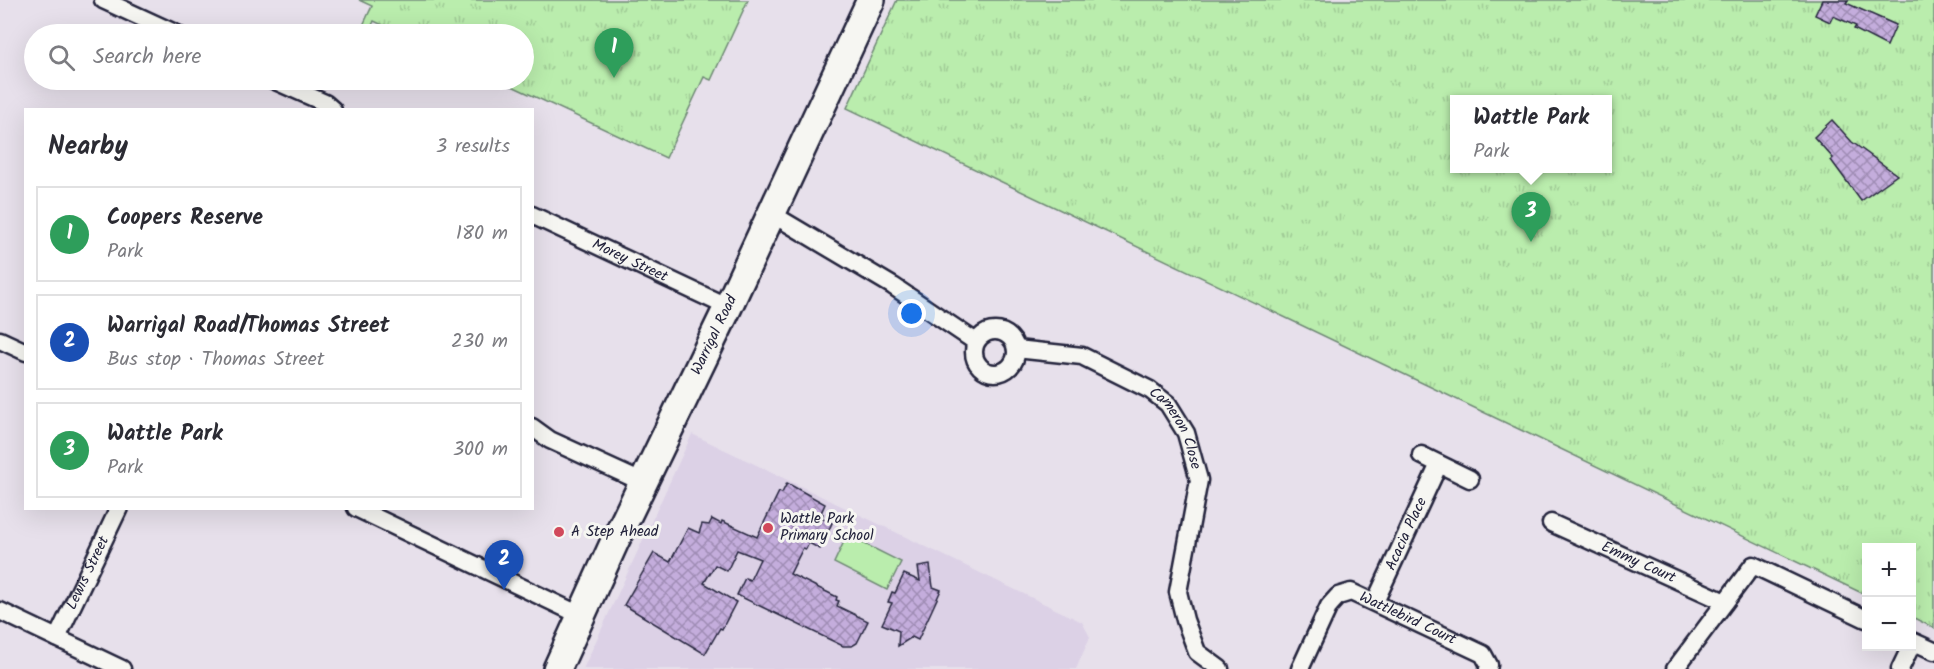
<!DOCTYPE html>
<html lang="en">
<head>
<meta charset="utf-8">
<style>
	body { margin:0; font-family:Kalam,sans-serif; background:#f7f7f7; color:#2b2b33 }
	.controls { position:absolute; right:18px; bottom:18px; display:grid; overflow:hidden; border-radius:0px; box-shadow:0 6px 24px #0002 }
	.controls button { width:54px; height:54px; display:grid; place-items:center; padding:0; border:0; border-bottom:2px solid #e1e1e2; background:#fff; color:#2b2b33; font:30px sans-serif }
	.you { position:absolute; left:912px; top:314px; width:21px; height:21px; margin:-15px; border:4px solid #fff; border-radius:50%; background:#1a73e8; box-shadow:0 0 0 9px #1a73e833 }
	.badge { display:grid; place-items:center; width:39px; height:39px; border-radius:50%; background:#7c3aed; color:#fff; font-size:20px; font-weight:700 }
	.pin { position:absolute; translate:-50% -50px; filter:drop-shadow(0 2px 3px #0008) }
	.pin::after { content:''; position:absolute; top:32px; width:21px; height:18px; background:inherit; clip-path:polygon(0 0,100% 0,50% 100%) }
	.popup { position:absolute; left:1450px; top:95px; width:162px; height:78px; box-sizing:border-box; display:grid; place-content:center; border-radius:0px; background:#fff; filter:drop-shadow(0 2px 4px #0005); font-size:20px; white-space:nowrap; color:#7c7c81 }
	.popup b { font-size:22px; color:#2b2b33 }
	.popup::after { content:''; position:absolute; left:50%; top:100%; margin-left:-12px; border:12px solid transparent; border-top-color:#fff }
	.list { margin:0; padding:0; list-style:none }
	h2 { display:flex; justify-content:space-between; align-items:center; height:78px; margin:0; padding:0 24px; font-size:26px }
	h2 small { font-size:20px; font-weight:400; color:#7c7c81 }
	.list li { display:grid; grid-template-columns:39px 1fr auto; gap:18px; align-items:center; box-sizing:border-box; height:96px; margin:0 12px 12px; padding:0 12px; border:2px solid #e1e1e2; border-radius:0px }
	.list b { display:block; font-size:22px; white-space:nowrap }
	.list p { margin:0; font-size:20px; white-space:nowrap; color:#7c7c81 }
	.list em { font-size:20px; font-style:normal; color:#7c7c81 }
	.icon { flex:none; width:33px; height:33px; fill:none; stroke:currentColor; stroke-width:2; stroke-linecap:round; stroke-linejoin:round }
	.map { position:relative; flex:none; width:1934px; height:669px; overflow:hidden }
	.search { position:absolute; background:#fff; box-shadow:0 6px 24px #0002; left:24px; top:24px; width:510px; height:66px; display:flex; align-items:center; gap:15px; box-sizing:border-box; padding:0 21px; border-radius:33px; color:#7c7c81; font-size:22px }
	.panel { position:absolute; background:#fff; box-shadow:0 6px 24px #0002; left:24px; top:108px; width:510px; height:402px; border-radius:0px }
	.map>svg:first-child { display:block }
</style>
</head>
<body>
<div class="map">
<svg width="1934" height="669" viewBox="0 0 1934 669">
	<defs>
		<pattern id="grass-tufts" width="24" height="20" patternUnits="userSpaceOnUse" patternTransform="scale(1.5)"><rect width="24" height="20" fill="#baedad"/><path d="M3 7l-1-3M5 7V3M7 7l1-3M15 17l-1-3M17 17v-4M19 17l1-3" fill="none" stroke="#a0cb96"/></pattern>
		<pattern id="building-cross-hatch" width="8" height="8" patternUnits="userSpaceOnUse" patternTransform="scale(1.5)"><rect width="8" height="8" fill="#c4addc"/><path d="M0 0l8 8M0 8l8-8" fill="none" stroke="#9f8cb4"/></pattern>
	</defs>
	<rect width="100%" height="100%" fill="#e7e0eb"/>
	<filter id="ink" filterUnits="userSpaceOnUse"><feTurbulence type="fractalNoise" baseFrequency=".0167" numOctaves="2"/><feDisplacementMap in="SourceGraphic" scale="12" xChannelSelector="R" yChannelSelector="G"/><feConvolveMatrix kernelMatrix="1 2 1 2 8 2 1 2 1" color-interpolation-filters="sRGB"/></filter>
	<g filter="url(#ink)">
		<polygon fill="#dcd1e6" points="692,434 1082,622 1090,637 1076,669 583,669"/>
		<g fill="url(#grass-tufts)" stroke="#6e8874" stroke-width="1.5" fill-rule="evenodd">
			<polygon points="359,0 748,0 711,80 704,77 666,158 499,80 524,80 524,34 402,34 374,21 368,34 359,34 372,6"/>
			<path d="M897 0H1934V628L1912 617V548H1866V595L847 108ZM1454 100H1607V168H1454Z"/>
		</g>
		<polygon fill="#baedad" stroke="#6e8874" stroke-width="1.5" points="847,535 901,562 887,590 834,563"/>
		<g fill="url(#building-cross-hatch)" stroke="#22223b" stroke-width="1.5">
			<polygon points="1822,0 1848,0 1846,3 1896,25 1887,46 1854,29 1856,26 1833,16 1830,22 1815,15"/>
			<polygon points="1832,120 1852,142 1897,175 1861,201 1831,160 1833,158 1814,137"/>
			<polygon points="787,483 825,504 821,513 823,514 822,518 832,523 820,549 809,543 806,549 803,548 790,574 837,597 836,600 839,601 837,606 868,621 857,643 852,646 843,646 737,595 745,578 750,580 760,559 737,550 727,571 715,565 704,583 736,602 722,629 720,628 705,654 624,605 654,553 670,562 688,528 699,533 702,524 709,525 712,519 721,524 722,521 757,537 779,492 782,493"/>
			<polygon points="930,565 933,587 941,590 918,640 912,637 898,646 899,631 882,624 892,603 888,602 892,592 895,593 904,574 920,581 918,567"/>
		</g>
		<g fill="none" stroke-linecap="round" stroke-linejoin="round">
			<g stroke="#22223b" stroke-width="21">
				<g id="street">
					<polyline points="103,0 177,34"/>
					<polyline points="273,80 325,103 333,110"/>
					<polyline points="772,214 893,286 976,342"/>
					<path id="s1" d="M532 215 728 307"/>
					<circle cx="995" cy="352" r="21"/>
					<polyline points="0,340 26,352"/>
					<path id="s2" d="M1016 349 1082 356 1150 390 1168 404 1186 433 1199 480 1178 592 1185 620 1197 652 1220 669"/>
					<polyline points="532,427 550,440 644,483"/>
					<polyline points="1421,455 1470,479"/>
					<polyline points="356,508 582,616"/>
					<path id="s3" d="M1551 523 1725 602"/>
					<path id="s4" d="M1375 602 1439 464"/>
					<polyline points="0,611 122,669"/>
					<path id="s5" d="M57 638 119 508"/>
					<polyline points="1912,641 1934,651"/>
					<path id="s6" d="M1300 669 1329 606 1338 596 1351 592 1483 654 1489 665 1488 669"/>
					<polyline points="1675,669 1753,565 1866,619"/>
					<polyline points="1900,669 1911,646"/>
				</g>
			</g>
			<g stroke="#22223b" stroke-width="32">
				<g id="primary">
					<path id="s7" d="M557 669 615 541 728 307 871 0"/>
				</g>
			</g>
			<use href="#street" stroke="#f6f6f2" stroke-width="16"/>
			<use href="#primary" stroke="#f6f6f2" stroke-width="27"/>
		</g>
	</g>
	<g fill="#d1495b" stroke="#f6f6f2" stroke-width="2">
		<circle cx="768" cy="528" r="6"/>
		<circle cx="559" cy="532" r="6"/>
	</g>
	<g text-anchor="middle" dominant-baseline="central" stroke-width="6" stroke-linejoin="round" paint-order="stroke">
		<g font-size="15" fill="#22223b" stroke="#f6f6f2">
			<text stroke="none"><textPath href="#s1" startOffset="108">Morey Street</textPath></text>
			<text stroke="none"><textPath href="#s7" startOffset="369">Warrigal Road</textPath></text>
			<text stroke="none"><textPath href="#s2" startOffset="190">Cameron Close</textPath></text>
			<text stroke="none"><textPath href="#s4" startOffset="75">Acacia Place</textPath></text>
			<text stroke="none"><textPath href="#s3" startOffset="96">Emmy Court</textPath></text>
			<text stroke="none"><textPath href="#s5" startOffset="72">Lewis Street</textPath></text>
			<text stroke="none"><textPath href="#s6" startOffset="159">Wattlebird Court</textPath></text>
		</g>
		<g font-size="15" fill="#22223b" stroke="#f6f6f2" text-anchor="start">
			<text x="780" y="519">Wattle Park<tspan x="780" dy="17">Primary School</tspan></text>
			<text x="571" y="532">A Step Ahead</text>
		</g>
	</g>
</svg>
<div class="controls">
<button>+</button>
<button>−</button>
</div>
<div class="you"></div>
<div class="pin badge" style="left:614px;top:78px;background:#2e9e5b">1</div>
<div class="pin badge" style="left:504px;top:590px;background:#1a4fb4">2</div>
<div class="pin badge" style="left:1531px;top:242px;background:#2e9e5b">3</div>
<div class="popup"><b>Wattle Park</b>Park</div>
<div class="search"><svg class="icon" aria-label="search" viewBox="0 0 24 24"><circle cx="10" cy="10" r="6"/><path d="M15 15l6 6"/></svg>Search here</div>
<section class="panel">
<h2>Nearby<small>3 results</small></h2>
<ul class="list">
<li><span class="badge" style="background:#2e9e5b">1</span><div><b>Coopers Reserve</b><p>Park</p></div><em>180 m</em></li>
<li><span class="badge" style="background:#1a4fb4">2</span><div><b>Warrigal Road/Thomas Street</b><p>Bus stop · Thomas Street</p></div><em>230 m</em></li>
<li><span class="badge" style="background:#2e9e5b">3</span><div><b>Wattle Park</b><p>Park</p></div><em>300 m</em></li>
</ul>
</section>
</div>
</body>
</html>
